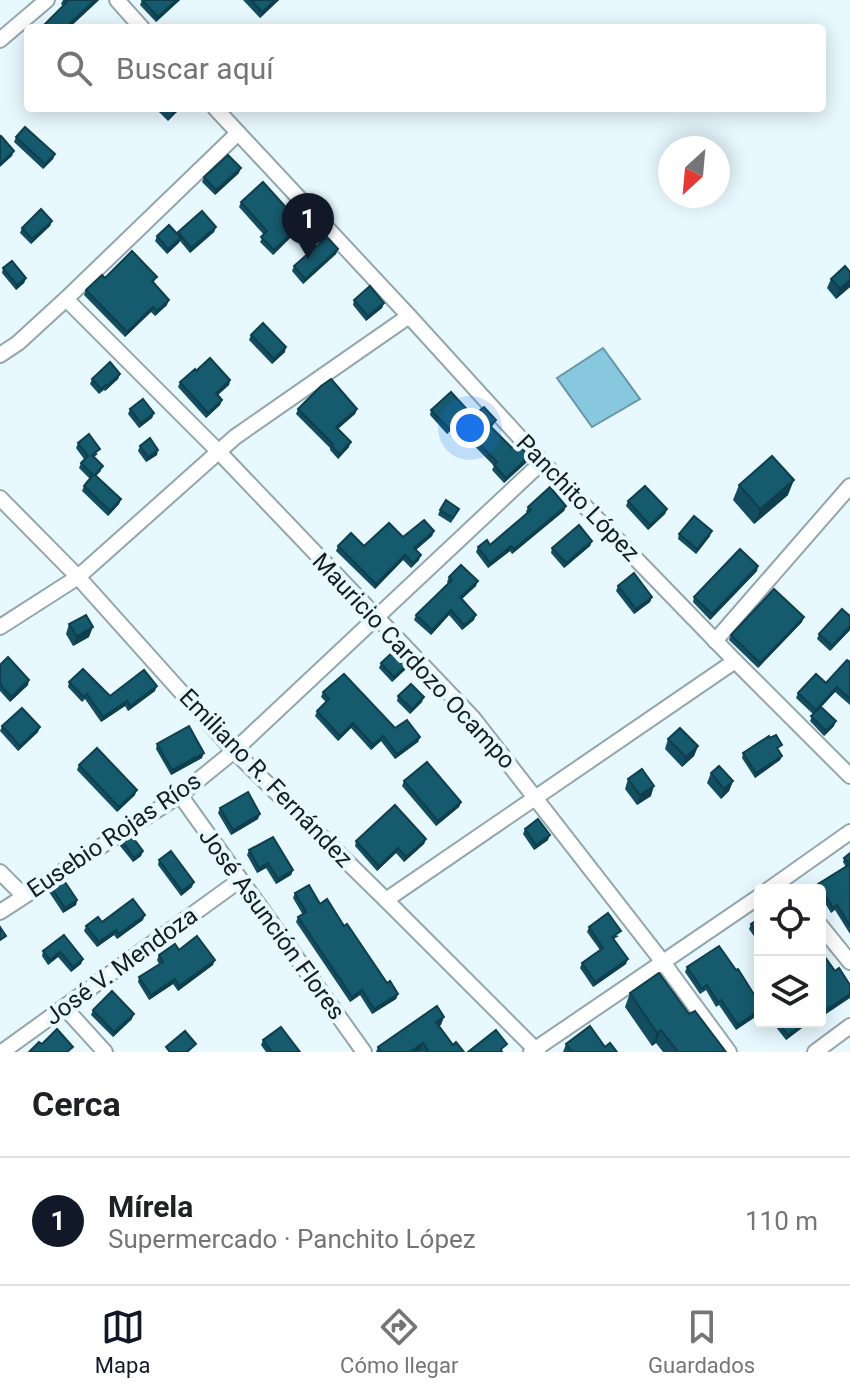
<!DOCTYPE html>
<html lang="es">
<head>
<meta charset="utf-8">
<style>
	body { margin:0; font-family:Roboto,sans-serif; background:#f2f2f2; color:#202124 }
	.controls { position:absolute; right:24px; bottom:24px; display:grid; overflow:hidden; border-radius:8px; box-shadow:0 4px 20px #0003 }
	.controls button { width:72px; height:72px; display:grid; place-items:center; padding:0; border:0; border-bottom:2px solid #e0e0e0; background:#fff; color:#202124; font:40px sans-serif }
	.compass { position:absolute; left:658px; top:136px; width:72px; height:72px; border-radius:50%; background:#fff; box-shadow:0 4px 20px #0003; rotate:206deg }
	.you { position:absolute; left:470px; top:428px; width:28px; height:28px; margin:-20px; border:6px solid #fff; border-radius:50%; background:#1a73e8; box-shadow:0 0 0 12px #1a73e833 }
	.badge { display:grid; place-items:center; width:52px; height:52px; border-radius:50%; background:#111827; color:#fff; font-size:26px; font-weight:700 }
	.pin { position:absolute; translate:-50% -66px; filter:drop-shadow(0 2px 4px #0008) }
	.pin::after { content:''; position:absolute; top:42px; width:28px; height:24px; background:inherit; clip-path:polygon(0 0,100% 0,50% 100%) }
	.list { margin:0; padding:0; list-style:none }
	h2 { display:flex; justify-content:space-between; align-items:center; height:104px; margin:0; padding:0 32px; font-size:34px }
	h2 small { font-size:26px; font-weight:400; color:#757577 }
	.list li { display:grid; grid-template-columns:52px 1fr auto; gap:24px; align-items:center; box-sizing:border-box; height:128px; padding:0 32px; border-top:2px solid #e0e0e0 }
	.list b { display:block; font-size:30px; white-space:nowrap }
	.list p { margin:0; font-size:26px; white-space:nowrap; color:#757577 }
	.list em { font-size:26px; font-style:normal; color:#757577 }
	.icon { flex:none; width:44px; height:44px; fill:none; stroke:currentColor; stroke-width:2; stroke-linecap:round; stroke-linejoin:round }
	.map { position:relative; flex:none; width:850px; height:1052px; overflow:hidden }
	.search { position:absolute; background:#fff; box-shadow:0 4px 20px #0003; left:24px; right:24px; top:24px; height:88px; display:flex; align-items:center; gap:20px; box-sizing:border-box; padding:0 28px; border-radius:8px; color:#757577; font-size:30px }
	.sheet { height:232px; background:#fff }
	nav { display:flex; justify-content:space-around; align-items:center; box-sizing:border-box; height:112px; border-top:2px solid #e0e0e0; background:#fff; font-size:22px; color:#757577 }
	nav a { display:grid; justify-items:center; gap:4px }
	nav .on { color:#111827 }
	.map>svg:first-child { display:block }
</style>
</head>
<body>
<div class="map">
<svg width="850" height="1052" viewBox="0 0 850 1052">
	<rect width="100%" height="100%" fill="#e7f8fe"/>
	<polygon fill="#88c8df" stroke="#6695a6" stroke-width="2" points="603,348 640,399 592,427 557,378"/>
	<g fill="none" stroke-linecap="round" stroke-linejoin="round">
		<g stroke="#93a6ad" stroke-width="18">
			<g id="street">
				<polyline points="117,0 142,28"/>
				<polyline points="0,40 47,0"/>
				<polyline points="215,108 409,316 542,462 735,661 850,776"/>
				<polyline points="66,299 218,451 473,718 662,961 729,1052"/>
				<polyline points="0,355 18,343 66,299 238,133"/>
				<polyline points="0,498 78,577 234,751 386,900 538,1052"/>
				<polyline points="0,627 78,577 235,437 409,316"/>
				<polyline points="715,641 850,486"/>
				<polyline points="180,795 364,1052"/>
				<polyline points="0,872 24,896"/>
				<polyline points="768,890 850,832"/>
				<polyline points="386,900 735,661"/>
				<polyline points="0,912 180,795 234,751 542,462"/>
				<polyline points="820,925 850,962"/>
				<polyline points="65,1008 105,1052"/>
				<polyline points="2,1052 240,880"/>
				<polyline points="531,1052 760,896"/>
				<polyline points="815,1052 850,1026"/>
			</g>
		</g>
		<use href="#street" stroke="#fff" stroke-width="14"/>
	</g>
	<g fill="#134d5f">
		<polygon points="63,0 99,0 69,28 43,28 45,24 63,6 61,4"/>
		<polygon points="142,0 180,0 156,22 140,5"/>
		<polygon points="243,0 279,0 260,18"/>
		<polygon points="155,108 179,108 168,121"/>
		<polygon points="16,137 55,154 53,159 43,169 14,142"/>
		<polygon points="239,173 215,195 202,182 204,177"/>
		<polygon points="241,202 299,229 273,255 260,242 264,235 239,207"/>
		<polygon points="52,221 50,226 31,244 20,233 22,228"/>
		<polygon points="216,227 214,232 190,253 180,241 167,254 155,241 157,236 177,233 178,232"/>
		<polygon points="338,249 336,254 303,284 292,271 294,266"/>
		<polygon points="3,268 26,278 24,283 16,290 2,273"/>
		<polygon points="850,272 850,287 836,299 827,288 831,279"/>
		<polygon points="157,277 153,283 167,305 155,316 151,312 125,337 84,295 86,290 105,278"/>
		<polygon points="354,300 384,303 382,308 366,321 353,305"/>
		<polygon points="251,335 285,352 272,364 249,340"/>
		<polygon points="196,371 230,380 229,385 218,395 222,400 220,405 206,418 178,387 180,382"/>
		<polygon points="120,374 118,379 105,391 104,390 99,394 90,384 92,379"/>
		<polygon points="130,409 154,413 152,418 139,428 128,414"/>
		<polygon points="298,409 357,409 355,414 338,429 349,447 338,459 330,450 330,448 296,414"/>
		<polygon points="431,410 496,420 492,427 512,448 529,456 528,461 504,483 492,470 494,466 455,426 447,434 430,415"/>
		<polygon points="78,443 98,454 94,457 101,471 96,476 121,499 119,504 108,516 82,491 84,486 90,479 79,468 81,463 84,459 76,448"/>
		<polygon points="140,446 157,455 146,462 138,451"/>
		<polygon points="739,485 788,495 754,524 733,500"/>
		<polygon points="628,501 667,509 665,514 648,530 626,506"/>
		<polygon points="566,506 564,511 512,554 510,551 488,568 476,552 478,547 490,545 527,513 526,512 528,507"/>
		<polygon points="459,509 451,523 438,515 440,510"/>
		<polygon points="434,531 432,536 416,550 419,560 411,568 403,560 375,589 336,551 338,546 364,546"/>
		<polygon points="679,534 710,536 696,554 678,539"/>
		<polygon points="592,541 590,546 564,568 551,553 552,548"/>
		<polygon points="757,571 710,620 693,602 694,597"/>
		<polygon points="449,577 476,586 462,599 474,620 462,630 449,615 431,635 414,620 416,615 448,583 447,582"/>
		<polygon points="618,586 652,597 650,602 634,614 616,591"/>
		<polygon points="850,616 850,630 830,651 817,639 819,634"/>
		<polygon points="802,622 758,668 729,640 731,635"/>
		<polygon points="69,624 89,637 73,646 66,634"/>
		<polygon points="850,662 850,705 835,692 821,707 834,726 824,736 810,721 813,714 796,698 798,693 826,683"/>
		<polygon points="381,663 407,668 392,682 379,668"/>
		<polygon points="0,665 28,685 10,702 0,691"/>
		<polygon points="69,682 110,696 155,691 128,711 125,706 101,722 85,699 82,702 68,687"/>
		<polygon points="323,692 395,728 420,737 418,742 395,759 381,741 371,750 351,728 338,741 315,716 317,711 326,702 321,697"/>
		<polygon points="398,696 422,702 410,714 397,701"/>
		<polygon points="2,726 38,732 18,751 0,731"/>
		<polygon points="668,739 698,746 694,756 682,767 665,749"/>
		<polygon points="157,744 202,758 171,775 156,749"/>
		<polygon points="780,750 779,751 782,756 780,760 755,778 742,758 743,753"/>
		<polygon points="79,765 135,795 117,812 77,770"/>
		<polygon points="711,773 733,781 729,791 721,799 707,783"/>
		<polygon points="628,779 651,796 637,805 625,789"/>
		<polygon points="404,781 461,802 459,807 436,826 402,786"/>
		<polygon points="220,808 258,819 231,835 218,813"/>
		<polygon points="525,829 548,840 534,850 523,834"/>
		<polygon points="426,839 424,844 404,862 396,853 377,871 355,846 356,841"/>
		<polygon points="122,841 143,851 141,856 133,862 120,846"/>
		<polygon points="249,850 293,870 291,875 276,884 266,868 257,873 247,855"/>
		<polygon points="850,853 850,934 835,910 831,913 820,895 820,890 816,889 818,884 846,867 843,862 844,858"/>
		<polygon points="159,860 192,887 181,896 158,865"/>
		<polygon points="51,887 77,900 76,905 63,913 49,892"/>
		<polygon points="295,893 320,904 344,926 387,983 398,994 396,999 372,1014 360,995 350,1002 296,922 298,917 303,915 293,898"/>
		<polygon points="760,918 760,945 749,929 751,924"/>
		<polygon points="143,920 117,939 114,935 97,947 84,931 86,926 102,922"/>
		<polygon points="589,927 619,936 614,939 626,964 593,987 580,968 582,963 600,950 587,932"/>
		<polygon points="64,935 83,959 81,964 71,972 58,957 48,965 42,956 43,951"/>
		<polygon points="179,950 213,965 178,991 173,984 149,1000 138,982 139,977 159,964 157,960 159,955"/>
		<polygon points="687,967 760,1004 736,1030 719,1005 716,1007 706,990 700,994 685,972"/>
		<polygon points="630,993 689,1014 726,1052 663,1052 656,1043 652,1046 625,1007"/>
		<polygon points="93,1010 132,1019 113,1037 91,1015"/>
		<polygon points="772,1022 814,1022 810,1025 809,1023 786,1040"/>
		<polygon points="441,1025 439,1026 453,1045 464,1052 376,1052 378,1047"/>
		<polygon points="263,1040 300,1052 266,1052 261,1045"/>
		<polygon points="566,1044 605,1047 617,1052 563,1052"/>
	</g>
	<g fill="#0f3f4d">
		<polygon points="95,0 99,0 69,28 66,28"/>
		<polygon points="176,0 180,0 156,22 158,17"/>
		<polygon points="275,0 279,0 260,18 262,12"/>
		<polygon points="175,108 179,108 178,111 168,121 172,112"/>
		<polygon points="14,151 12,156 0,167 0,164"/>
		<polygon points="55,154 53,159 43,169 45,164"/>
		<polygon points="241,168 239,173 215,195 216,190"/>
		<polygon points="52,221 50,226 31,244 32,239"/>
		<polygon points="301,224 299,229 273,255 274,250"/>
		<polygon points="216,227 214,232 190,253 191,248"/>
		<polygon points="181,238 179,243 167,254 168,249"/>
		<polygon points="338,249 336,254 303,284 305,279"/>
		<polygon points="26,278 24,283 16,290 17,285"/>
		<polygon points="850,280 850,287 836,299 840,289"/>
		<polygon points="169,300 167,305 155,316 157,311"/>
		<polygon points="384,303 382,308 366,321 368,316"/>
		<polygon points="153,307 151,312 125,337 127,332"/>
		<polygon points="286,347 285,352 272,364 274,359"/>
		<polygon points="120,374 118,379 105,391 107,386"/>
		<polygon points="230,380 229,385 214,398 216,393"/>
		<polygon points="222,400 220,405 206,418 208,413"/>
		<polygon points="357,409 355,414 334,432 336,427"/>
		<polygon points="154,413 152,418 139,428 141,423"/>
		<polygon points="457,421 455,426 447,434 449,429"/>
		<polygon points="351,442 349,447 338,459 339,454"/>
		<polygon points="158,450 157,455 146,462 148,457"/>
		<polygon points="529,456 528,461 504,483 506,478"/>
		<polygon points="794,480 788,495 754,524 760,509"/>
		<polygon points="121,499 119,504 108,516 110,511"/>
		<polygon points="566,506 564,511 512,554 514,549"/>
		<polygon points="667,509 665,514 648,530 650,525"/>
		<polygon points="434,531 432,536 412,553 414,548"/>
		<polygon points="712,531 710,536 696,554 697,549"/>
		<polygon points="592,541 590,546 564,568 566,563"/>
		<polygon points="511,546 510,551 488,568 490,563"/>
		<polygon points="405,555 403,560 375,589 376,584"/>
		<polygon points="421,555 419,560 411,568 413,563"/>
		<polygon points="758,566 757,571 710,620 712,614"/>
		<polygon points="478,581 476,586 458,602 460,597"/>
		<polygon points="652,597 650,602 634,614 636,609"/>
		<polygon points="451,610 449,615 431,635 432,630"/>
		<polygon points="476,615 474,620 462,630 464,625"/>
		<polygon points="804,617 802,622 758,668 760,663"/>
		<polygon points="850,626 850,630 830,651 832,646"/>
		<polygon points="93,627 89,637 73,646 77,636"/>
		<polygon points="409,663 407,668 392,682 394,677"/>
		<polygon points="29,680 28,685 10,702 11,697"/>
		<polygon points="157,686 155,691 128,711 130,706"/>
		<polygon points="837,687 835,692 814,715 816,710"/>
		<polygon points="424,697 422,702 410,714 412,709"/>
		<polygon points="127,701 125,706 101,722 103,717"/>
		<polygon points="836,721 834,726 824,736 826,731"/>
		<polygon points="353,723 351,728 338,741 340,736"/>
		<polygon points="40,727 38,732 18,751 20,746"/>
		<polygon points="383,736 381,741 371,750 373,745"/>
		<polygon points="420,737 418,742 395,759 397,754"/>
		<polygon points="698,746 694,756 682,767 686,757"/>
		<polygon points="204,753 202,758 171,775 172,770"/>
		<polygon points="782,756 780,760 755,778 756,773"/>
		<polygon points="733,781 729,791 721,799 724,789"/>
		<polygon points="654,786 651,796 637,805 640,795"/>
		<polygon points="137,790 135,795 117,812 119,807"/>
		<polygon points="461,802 459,807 436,826 438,821"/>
		<polygon points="260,814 258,819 231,835 233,830"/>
		<polygon points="550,835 548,840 534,850 536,845"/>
		<polygon points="426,839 424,844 404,862 406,857"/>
		<polygon points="398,848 396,853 377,871 379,866"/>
		<polygon points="143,851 141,856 133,862 134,858"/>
		<polygon points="268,863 266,868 257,873 259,868"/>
		<polygon points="293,870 291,875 276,884 278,879"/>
		<polygon points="194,882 192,887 181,896 182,891"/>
		<polygon points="77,900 76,905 63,913 65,908"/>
		<polygon points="145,915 143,920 117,939 119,934"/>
		<polygon points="116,930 114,935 97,947 99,942"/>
		<polygon points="60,952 58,957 48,965 50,960"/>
		<polygon points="83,959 81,964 71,972 73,967"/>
		<polygon points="628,959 626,964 593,987 595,982"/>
		<polygon points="215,960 213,965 178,991 179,986"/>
		<polygon points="175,979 173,984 149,1000 151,995"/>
		<polygon points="362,990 360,995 350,1002 352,997"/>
		<polygon points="398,994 396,999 372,1014 374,1009"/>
		<polygon points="850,994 850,998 820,1018 820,1014"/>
		<polygon points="760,1010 760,1014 736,1030 738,1025"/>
		<polygon points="134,1014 132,1019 113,1037 114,1032"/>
		<polygon points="444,1017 441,1025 433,1030 436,1022"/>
		<polygon points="805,1022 809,1022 786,1040 788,1035"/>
		<polygon points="661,1030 656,1043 652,1046 657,1033"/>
		<polygon points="423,1043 420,1051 410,1052"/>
	</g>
	<g fill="#165a6e" stroke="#0f3f4d" stroke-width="2">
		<polygon points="65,0 95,0 66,27 67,28 49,28 45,24 67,2"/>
		<polygon points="142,0 176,0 158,17"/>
		<polygon points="251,0 275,0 262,12"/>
		<polygon points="25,127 55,154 45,164 16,137"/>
		<polygon points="1,136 14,151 0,164 0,137"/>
		<polygon points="228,155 241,168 216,190 204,177"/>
		<polygon points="263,182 301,224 274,250 261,237 267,231 241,202"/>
		<polygon points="41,209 52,221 32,239 22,228"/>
		<polygon points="202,211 216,227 191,248 178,232"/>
		<polygon points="169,225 181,238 168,249 157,236"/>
		<polygon points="327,237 338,249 305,279 294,266"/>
		<polygon points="132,251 157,277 152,281 169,300 157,311 153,307 127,332 86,290 102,275 105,278"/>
		<polygon points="12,261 26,278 17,285 3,268"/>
		<polygon points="845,266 850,272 850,280 840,289 831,279"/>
		<polygon points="370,286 384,303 368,316 354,300"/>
		<polygon points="263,323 286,347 274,359 251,335"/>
		<polygon points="210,358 230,380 216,393 222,400 208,413 180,382 195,369 196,371"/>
		<polygon points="110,362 120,374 107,386 106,385 101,389 92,379"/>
		<polygon points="331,379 357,409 336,427 351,442 339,454 331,445 333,444 298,409 321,386"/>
		<polygon points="451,392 473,416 484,407 496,420 490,426 512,448 517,443 529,456 506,478 494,465 497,462 457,421 449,429 431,410"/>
		<polygon points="143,399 154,413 141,423 130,409"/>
		<polygon points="89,434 100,449 92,455 103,466 95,475 121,499 110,511 84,486 93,475 81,463 88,456 78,443"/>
		<polygon points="150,438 158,450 148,457 140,446"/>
		<polygon points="772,456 794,480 760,509 739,485"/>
		<polygon points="645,486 667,509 650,525 628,501"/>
		<polygon points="550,487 566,506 514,549 511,546 490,563 478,547 487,540 490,545 531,510 528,507"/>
		<polygon points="446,500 459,509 453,518 440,510"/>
		<polygon points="694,516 712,531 697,549 679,534"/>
		<polygon points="424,520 434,531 414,548 421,555 413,563 405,555 376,584 338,546 351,533 364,546 389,523 403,537"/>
		<polygon points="579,525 592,541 566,563 552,548"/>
		<polygon points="740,549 758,566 712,614 694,597"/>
		<polygon points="461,565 478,581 460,597 476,615 464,625 451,610 432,630 416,615 452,580 449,577"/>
		<polygon points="634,573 652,597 636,609 618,586"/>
		<polygon points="774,589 804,617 760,663 731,635"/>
		<polygon points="842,609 850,616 850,626 832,646 819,634"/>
		<polygon points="86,615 93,627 77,636 69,624"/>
		<polygon points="396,649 409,663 394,677 381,663"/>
		<polygon points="8,657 29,680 11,697 0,684 0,665"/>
		<polygon points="847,660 850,662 850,699 837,687 816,710 798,693 816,674 826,683"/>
		<polygon points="83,669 110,696 144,670 157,686 130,706 127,701 103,717 87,694 84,697 69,682"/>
		<polygon points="344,674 395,728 407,720 420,737 397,754 383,736 373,745 353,723 340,736 317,711 329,699 323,692"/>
		<polygon points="411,684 424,697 412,709 398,696"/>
		<polygon points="821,707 836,721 826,731 811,716"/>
		<polygon points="22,708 40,727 20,746 2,726"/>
		<polygon points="189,726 204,753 172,770 157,744"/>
		<polygon points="680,728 698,746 686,757 668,739"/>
		<polygon points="776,735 782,745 777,748 782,756 756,773 743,753 769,736 770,738"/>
		<polygon points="97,748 137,790 119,807 79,765"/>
		<polygon points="427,762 461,802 438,821 404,781"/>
		<polygon points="719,766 733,781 724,789 711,773"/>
		<polygon points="642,769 654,786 640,795 628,779"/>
		<polygon points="248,792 260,814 233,830 220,808"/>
		<polygon points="395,805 426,839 406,857 398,848 379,866 356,841"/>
		<polygon points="538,819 550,835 536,845 525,829"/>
		<polygon points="131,835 143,851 134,858 122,841"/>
		<polygon points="273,837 293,870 278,879 268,863 259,868 249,850"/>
		<polygon points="171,851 194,882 182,891 159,860"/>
		<polygon points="850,853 850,926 837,905 833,908 818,884 850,864 844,858"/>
		<polygon points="63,879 77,900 65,908 51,887"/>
		<polygon points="309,885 320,904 327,899 344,926 347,924 387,983 390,981 398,994 374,1009 362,990 352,997 298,917 306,912 295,893"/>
		<polygon points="133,899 145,915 119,934 116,930 99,942 86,926 98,917 102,922"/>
		<polygon points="608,913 621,931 612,937 628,959 595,982 582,963 603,948 589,927"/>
		<polygon points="760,918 760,938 751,924"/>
		<polygon points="0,927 6,936 0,940"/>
		<polygon points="64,935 83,959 73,967 60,952 50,960 43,951"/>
		<polygon points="197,936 215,960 179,986 175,979 151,995 139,977 163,962 159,955 175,944 179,950"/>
		<polygon points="719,946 736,970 738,969 760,1004 760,1010 738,1025 721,1000 718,1002 707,985 702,989 687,967"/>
		<polygon points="820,950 835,971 839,968 850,985 850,994 820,1014"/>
		<polygon points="659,973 689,1014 695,1011 726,1052 678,1052 661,1030 657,1033 630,993"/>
		<polygon points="112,991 134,1014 114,1032 93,1010"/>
		<polygon points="437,1006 444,1017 436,1022 453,1045 456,1042 464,1052 429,1052 423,1043 410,1052 381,1052 378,1047"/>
		<polygon points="778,1022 805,1022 788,1035"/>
		<polygon points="590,1026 605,1047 610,1043 617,1052 572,1052 566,1044"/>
		<polygon points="281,1027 300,1052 272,1052 263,1040"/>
		<polygon points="57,1029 73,1047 67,1052 29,1052 39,1042 42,1044"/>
		<polygon points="496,1030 507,1044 501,1049 502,1052 468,1052"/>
		<polygon points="185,1031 196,1044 187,1052 170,1052 166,1047"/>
	</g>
	<g text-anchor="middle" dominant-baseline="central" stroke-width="8" stroke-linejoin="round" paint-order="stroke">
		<g font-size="24" fill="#161e20" stroke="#e7f8fe">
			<text transform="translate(578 498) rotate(46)">Panchito López</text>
			<text transform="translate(414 661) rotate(47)">Mauricio Cardozo Ocampo</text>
			<text transform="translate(266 778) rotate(46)">Emiliano R. Fernández</text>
			<text transform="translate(114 835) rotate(-34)">Eusebio Rojas Ríos</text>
			<text transform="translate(272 924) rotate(54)">José Asunción Flores</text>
			<text transform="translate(121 966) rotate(-36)">José V. Mendoza</text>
		</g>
	</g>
</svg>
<div class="controls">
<button><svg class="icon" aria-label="locate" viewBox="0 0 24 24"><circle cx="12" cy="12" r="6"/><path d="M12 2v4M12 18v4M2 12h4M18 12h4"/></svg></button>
<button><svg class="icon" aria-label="layers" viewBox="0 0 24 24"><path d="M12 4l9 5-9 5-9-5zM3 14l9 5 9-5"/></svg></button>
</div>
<svg class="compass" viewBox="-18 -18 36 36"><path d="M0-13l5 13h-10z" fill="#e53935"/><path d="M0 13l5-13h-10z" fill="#757577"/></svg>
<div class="you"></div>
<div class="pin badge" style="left:308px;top:259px">1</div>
<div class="search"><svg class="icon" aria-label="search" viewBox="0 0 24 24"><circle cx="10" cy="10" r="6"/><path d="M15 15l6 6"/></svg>Buscar aquí</div>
</div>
<section class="sheet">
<h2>Cerca<small></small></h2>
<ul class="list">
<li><span class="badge">1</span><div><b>Mírela</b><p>Supermercado · Panchito López</p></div><em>110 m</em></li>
</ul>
</section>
<nav>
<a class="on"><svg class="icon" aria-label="map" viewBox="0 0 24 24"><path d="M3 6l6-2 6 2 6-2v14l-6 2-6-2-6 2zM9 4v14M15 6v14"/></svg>Mapa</a>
<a><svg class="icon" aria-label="directions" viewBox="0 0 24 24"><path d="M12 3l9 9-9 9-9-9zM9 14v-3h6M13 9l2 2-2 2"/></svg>Cómo llegar</a>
<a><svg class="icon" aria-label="saved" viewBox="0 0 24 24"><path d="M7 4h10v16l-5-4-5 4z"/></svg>Guardados</a>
</nav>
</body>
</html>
